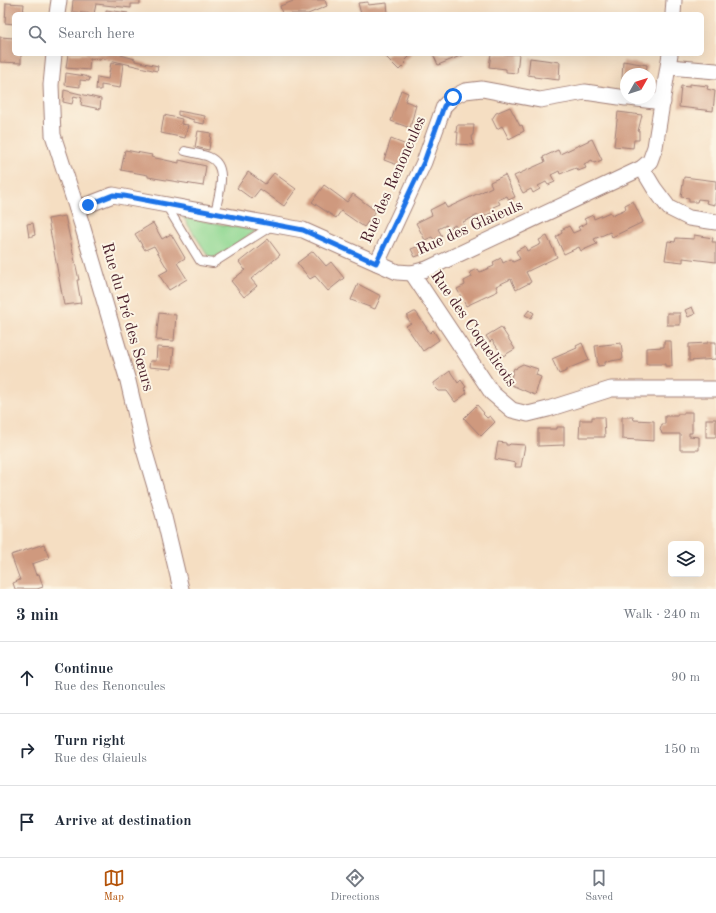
<!DOCTYPE html>
<html lang="en">
<head>
<meta charset="utf-8">
<style>
	body { margin:0; font-family:"Old Standard TT",serif; background:#f6f6f7; color:#1f2937 }
	.controls { position:absolute; right:12px; bottom:12px; display:grid; overflow:hidden; border-radius:6px; box-shadow:0 4px 16px #0002 }
	.controls button { width:36px; height:36px; display:grid; place-items:center; padding:0; border:0; border-bottom:1px solid #e0e1e3; background:#fff; color:#1f2937; font:20px sans-serif }
	.compass { position:absolute; left:620px; top:68px; width:36px; height:36px; border-radius:50%; background:#fff; box-shadow:0 4px 16px #0002; rotate:51deg }
	.stop { position:absolute; width:12px; height:12px; margin:-9px; border:3px solid #1a73e8; border-radius:50%; background:#fff }
	.stop.end { background:#1a73e8; border-color:#fff; box-shadow:0 1px 4px #0008 }
	.list { margin:0; padding:0; list-style:none }
	h2 { display:flex; justify-content:space-between; align-items:center; height:52px; margin:0; padding:0 16px; font-size:17px }
	h2 small { font-size:13px; font-weight:400; color:#747a83 }
	.list li { display:grid; grid-template-columns:26px 1fr auto; gap:12px; align-items:center; box-sizing:border-box; height:72px; padding:0 16px; border-top:1px solid #e0e1e3 }
	.list b { display:block; font-size:15px; white-space:nowrap }
	.list p { margin:0; font-size:13px; white-space:nowrap; color:#747a83 }
	.list em { font-size:13px; font-style:normal; color:#747a83 }
	.icon { flex:none; width:22px; height:22px; fill:none; stroke:currentColor; stroke-width:2; stroke-linecap:round; stroke-linejoin:round }
	.map { position:relative; flex:none; width:716px; height:589px; overflow:hidden }
	.search { position:absolute; background:#fff; box-shadow:0 4px 16px #0002; left:12px; right:12px; top:12px; height:44px; display:flex; align-items:center; gap:10px; box-sizing:border-box; padding:0 14px; border-radius:6px; color:#747a83; font-size:15px }
	.sheet { height:268px; background:#fff }
	nav { display:flex; justify-content:space-around; align-items:center; box-sizing:border-box; height:56px; border-top:1px solid #e0e1e3; background:#fff; font-size:11px; color:#747a83 }
	nav a { display:grid; justify-items:center; gap:2px }
	nav .on { color:#b45309 }
	.map>svg:first-child { display:block }
</style>
</head>
<body>
<div class="map">
<svg width="716" height="589" viewBox="0 0 716 589">
	<rect width="100%" height="100%" fill="#fcf5e5"/>
	<filter id="ink" filterUnits="userSpaceOnUse"><feTurbulence type="fractalNoise" baseFrequency=".025" numOctaves="2"/><feDisplacementMap in="SourceGraphic" scale="8" xChannelSelector="R" yChannelSelector="G"/><feConvolveMatrix kernelMatrix="1 2 1 2 8 2 1 2 1" color-interpolation-filters="sRGB"/></filter>
	<filter id="wash" filterUnits="userSpaceOnUse"><feTurbulence type="fractalNoise" baseFrequency=".012" numOctaves="4" result="noise"/><feDisplacementMap in="SourceGraphic" scale="16" xChannelSelector="R" yChannelSelector="G"/><feGaussianBlur stdDeviation="0.9" result="paint"/><feColorMatrix in="noise" values="0 0 0 0 0 0 0 0 0 0 0 0 0 0 0 0 0 1.4 0 .05"/><feComposite in="paint" operator="in"/></filter>
	<g filter="url(#wash)">
		<rect width="100%" height="100%" fill="#f5dec2"/>
		<polygon fill="#91d893" stroke="#6e7c5f" points="183,217 256,231 211,260"/>
		<g id="blocks">
			<g fill="#cf997e">
				<polygon points="73,0 140,0 140,4 131,4 131,8 96,4 94,14 72,12"/>
				<polygon points="296,0 325,0 327,6 308,14 282,14 280,6"/>
				<polygon points="368,2 368,5 387,3 388,14 361,14 358,3"/>
				<polygon points="6,3 24,4 23,14 14,14 14,24 5,23"/>
				<polygon points="106,10 128,13 128,14 106,14"/>
				<polygon points="0,37 14,38 14,54 21,54 21,63 0,62"/>
				<polygon points="68,54 117,54 135,59 135,61 158,66 157,71 101,58 100,60 90,59 89,70 66,68"/>
				<polygon points="389,54 412,54 404,62 406,63 399,70 386,57"/>
				<polygon points="433,54 465,54 438,65"/>
				<polygon points="491,54 519,54 517,73 506,72 506,69 489,67"/>
				<polygon points="530,58 560,62 559,80 534,77 534,76 528,75"/>
				<polygon points="623,61 647,65 646,73 626,74 626,79 622,79"/>
				<polygon points="111,63 123,64 120,88 101,85 101,90 96,90 97,77 108,79"/>
				<polygon points="66,73 85,76 90,78 89,81 80,80 80,87 65,85"/>
				<polygon points="689,84 708,86 707,89 715,91 713,111 679,107 681,86 689,87"/>
				<polygon points="64,90 101,99 100,109 81,105 82,98 74,96 72,104 63,102"/>
				<polygon points="401,90 408,93 405,101 416,105 410,128 391,121"/>
				<polygon points="510,107 520,126 522,125 524,131 509,139 502,126 497,129 492,119 496,113"/>
				<polygon points="178,111 205,116 204,124 194,122 194,120 178,115"/>
				<polygon points="618,112 642,115 638,131 639,131 639,140 634,140 633,148 614,146"/>
				<polygon points="164,115 182,119 181,124 188,125 185,138 161,133"/>
				<polygon points="457,125 474,125 473,135 472,135 473,145 457,144 458,132 456,132"/>
				<polygon points="198,131 211,133 209,150 195,147"/>
				<polygon points="391,139 409,146 400,166 384,160"/>
				<polygon points="592,139 602,160 594,163 592,160 584,164 586,168 578,171 576,168 560,174 559,171 551,175 555,182 548,185 546,182 538,186 540,189 533,193 531,189 523,193 514,176 545,162 543,157 558,150 560,154"/>
				<polygon points="125,150 152,155 151,157 179,163 179,160 206,166 203,186 148,177 148,175 121,170"/>
				<polygon points="248,172 265,184 274,173 296,189 284,206 260,189 252,199 237,188"/>
				<polygon points="505,175 515,197 509,200 507,196 498,200 500,204 493,207 495,211 480,218 478,215 463,222 464,226 457,229 455,225 448,229 446,225 438,229 442,236 434,240 432,237 425,240 416,223 432,215 430,210 444,203 447,208 492,187 490,182"/>
				<polygon points="684,177 716,181 715,205 706,203 707,200 698,199 697,202 689,202 689,198 681,197"/>
				<polygon points="324,185 347,202 353,194 376,211 364,227 341,211 336,218 312,202"/>
				<polygon points="633,201 643,222 612,237 610,232 594,239 597,244 581,251 579,247 564,254 556,237 562,233 561,230 569,226 573,233 580,230 578,227 587,223 584,219 593,215 594,219 610,212 612,215 626,209 625,205"/>
				<polygon points="65,216 79,280 77,280 81,303 64,305 48,219"/>
				<polygon points="33,223 35,235 29,237 27,224"/>
				<polygon points="153,223 162,239 171,234 185,258 177,263 187,279 169,290 159,275 168,270 154,246 145,250 135,234"/>
				<polygon points="694,235 713,238 712,242 716,242 716,262 683,258 683,262 665,260 668,241 675,242 676,238 694,239"/>
				<polygon points="547,236 557,257 526,272 531,282 516,290 511,279 496,286 498,291 466,306 457,289 465,285 464,281 472,277 470,272 478,269 480,272 494,266 493,262 501,258 503,263 511,259 513,262 520,259 516,251 525,246 527,251 541,244 539,240"/>
				<polygon points="268,239 280,255 251,279 257,286 244,297 231,281 245,270 239,262"/>
				<polygon points="419,246 423,254 415,257 411,249"/>
				<polygon points="313,251 326,266 331,262 344,278 328,291 315,276 310,279 297,263"/>
				<polygon points="358,284 381,296 375,309 351,300"/>
				<polygon points="692,307 695,314 688,317 685,310"/>
				<polygon points="529,310 534,313 531,318 525,315"/>
				<polygon points="414,312 416,312 430,333 433,330 439,340 423,351 406,326 411,323 407,318 407,316"/>
				<polygon points="159,313 176,315 174,341 156,340"/>
				<rect x="667" y="313" width="13" height="12"/>
				<polygon points="501,327 515,349 503,356 492,340 490,342 486,336"/>
				<polygon points="664,341 671,341 672,366 665,366 665,364 646,364 646,348 664,347"/>
				<polygon points="708,342 716,342 716,359 689,361 689,344 708,343"/>
				<polygon points="582,343 589,360 567,369 567,371 559,374 552,359 577,348 576,346"/>
				<polygon points="621,343 623,359 605,362 605,365 598,366 595,346"/>
				<polygon points="157,347 174,348 172,369 149,367 150,361 156,361"/>
				<polygon points="523,364 538,369 536,375 541,377 535,395 509,384 514,368 516,369 517,367"/>
				<polygon points="450,371 458,383 461,380 466,387 464,388 467,393 455,402 447,391 439,391 434,386 434,383"/>
				<polygon points="477,405 484,413 483,414 487,418 490,416 495,422 481,436 464,418"/>
				<polygon points="684,412 692,412 692,433 689,433 689,436 699,437 699,450 680,450 680,434 662,434 661,431 660,430 662,424 665,424 665,416 677,416 677,414 684,414"/>
				<polygon points="592,417 604,417 605,437 579,437 580,420 592,420"/>
				<polygon points="622,417 633,417 634,420 654,421 654,441 622,439"/>
				<rect x="706" y="419" width="10" height="18"/>
				<polygon points="557,427 564,427 564,445 538,446 538,429 557,429"/>
				<polygon points="498,442 506,443 506,445 509,445 510,444 525,445 521,467 515,467 516,463 495,459"/>
				<polygon points="44,544 49,558 32,564 36,575 39,574 43,587 37,589 15,589 13,583 20,580 11,555"/>
			</g>
		</g>
	</g>
	<g filter="url(#ink)">
		<use href="#blocks" fill-opacity="0" stroke="#a07e76" stroke-width="1"/>
		<g fill="none" stroke-linecap="round" stroke-linejoin="round">
			<g stroke="#a07e76" stroke-width="10">
				<g id="service">
					<path d="M185 151C192 153 202 154 209 157 230 166 218 196 215 213"/>
					<polyline points="166,205 200,261 213,263 273,225"/>
				</g>
			</g>
			<g stroke="#a07e76" stroke-width="17">
				<g id="minor">
					<polyline points="57,14 59,0"/>
					<polyline points="673,14 674,0"/>
					<polyline points="54,54 51,85 53,135 82,225 128,381 143,446 164,517 181,589"/>
					<polyline points="669,67 716,71"/>
					<polyline points="629,98 663,102"/>
					<polyline points="642,168 654,188 669,208 689,218 716,222"/>
					<polyline points="77,209 113,195 303,230 397,272 412,273 427,269 642,168 650,161 655,147 670,54"/>
					<polyline points="377,263 424,162 444,106 453,97 465,91 482,89 540,100 585,92 626,98"/>
					<polyline points="412,273 492,393 512,410 528,414 548,409 611,389 716,389"/>
				</g>
			</g>
			<use href="#service" stroke="#fff" stroke-width="8"/>
			<use href="#minor" stroke="#fff" stroke-width="15"/>
		</g>
	</g>
	<g fill="none" stroke-linecap="round" stroke-linejoin="round" filter="url(#ink)">
		<polyline stroke="#1a73e8" stroke-width="5" points="88,205 113,195 124,196 303,230 376,263 424,162 444,106 453,97"/>
	</g>
	<g text-anchor="middle" dominant-baseline="central" stroke-width="4" stroke-linejoin="round" paint-order="stroke">
		<g font-size="16" fill="#4a1f2b" stroke="#fcf5e5">
			<text transform="translate(394 180) rotate(-66)">Rue des Renoncules</text>
			<text transform="translate(470 228) rotate(-24)">Rue des Glaieuls</text>
			<text transform="translate(127 317) rotate(74)">Rue du Pré des Sœurs</text>
			<text transform="translate(473 329) rotate(55)">Rue des Coquelicots</text>
		</g>
	</g>
</svg>
<div class="controls">
<button><svg class="icon" aria-label="layers" viewBox="0 0 24 24"><path d="M12 4l9 5-9 5-9-5zM3 14l9 5 9-5"/></svg></button>
</div>
<svg class="compass" viewBox="-18 -18 36 36"><path d="M0-13l5 13h-10z" fill="#e53935"/><path d="M0 13l5-13h-10z" fill="#747a83"/></svg>
<div class="stop" style="left:453px;top:97px"></div>
<div class="stop end" style="left:88px;top:205px"></div>
<div class="search"><svg class="icon" aria-label="search" viewBox="0 0 24 24"><circle cx="10" cy="10" r="6"/><path d="M15 15l6 6"/></svg>Search here</div>
</div>
<section class="sheet">
<h2>3 min<small>Walk · 240 m</small></h2>
<ul class="list">
<li><svg class="icon" aria-label="ahead" viewBox="0 0 24 24"><path d="M12 20V5M6 11l6-6 6 6"/></svg><div><b>Continue</b><p>Rue des Renoncules</p></div><em>90 m</em></li>
<li><svg class="icon" aria-label="right" viewBox="0 0 24 24"><path d="M7 20v-9h11M14 6l5 5-5 5"/></svg><div><b>Turn right</b><p>Rue des Glaieuls</p></div><em>150 m</em></li>
<li><svg class="icon" aria-label="arrive" viewBox="0 0 24 24"><path d="M6 21V4h12l-3 4 3 4H6"/></svg><div><b>Arrive at destination</b></div></li>
</ul>
</section>
<nav>
<a class="on"><svg class="icon" aria-label="map" viewBox="0 0 24 24"><path d="M3 6l6-2 6 2 6-2v14l-6 2-6-2-6 2zM9 4v14M15 6v14"/></svg>Map</a>
<a><svg class="icon" aria-label="directions" viewBox="0 0 24 24"><path d="M12 3l9 9-9 9-9-9zM9 14v-3h6M13 9l2 2-2 2"/></svg>Directions</a>
<a><svg class="icon" aria-label="saved" viewBox="0 0 24 24"><path d="M7 4h10v16l-5-4-5 4z"/></svg>Saved</a>
</nav>
</body>
</html>
